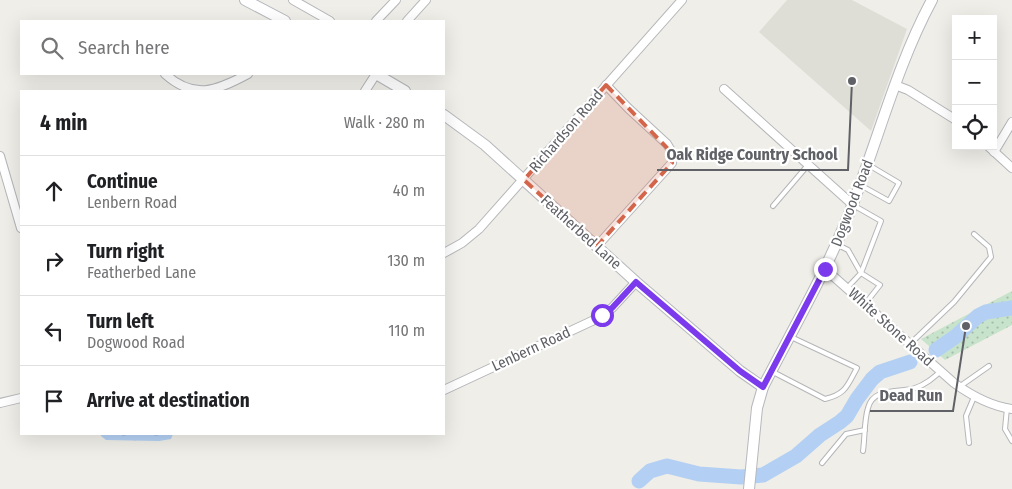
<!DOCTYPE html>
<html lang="en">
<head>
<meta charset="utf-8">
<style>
	body { margin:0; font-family:"Fira Sans Condensed",sans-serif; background:#f2f2f2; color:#202124 }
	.controls { position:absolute; right:15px; top:15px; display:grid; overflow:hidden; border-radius:0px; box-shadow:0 5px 20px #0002 }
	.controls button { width:45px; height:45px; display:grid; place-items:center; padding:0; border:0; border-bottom:1px solid #e0e0e0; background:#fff; color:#202124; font:25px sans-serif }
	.stop { position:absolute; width:15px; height:15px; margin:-11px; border:4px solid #7c3aed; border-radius:50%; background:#fff }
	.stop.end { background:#7c3aed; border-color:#fff; box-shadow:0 1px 5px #0008 }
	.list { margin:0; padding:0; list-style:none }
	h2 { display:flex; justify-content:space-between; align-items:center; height:65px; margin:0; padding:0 20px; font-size:21px }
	h2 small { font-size:16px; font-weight:400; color:#757577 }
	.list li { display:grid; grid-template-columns:32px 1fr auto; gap:15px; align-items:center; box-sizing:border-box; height:70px; padding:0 20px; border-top:1px solid #e0e0e0 }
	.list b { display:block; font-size:19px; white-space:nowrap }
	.list p { margin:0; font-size:16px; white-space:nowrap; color:#757577 }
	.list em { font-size:16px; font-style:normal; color:#757577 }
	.icon { flex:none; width:28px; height:28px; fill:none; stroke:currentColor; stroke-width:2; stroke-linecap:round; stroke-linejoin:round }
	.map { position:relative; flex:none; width:1012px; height:489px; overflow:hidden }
	.search { position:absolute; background:#fff; box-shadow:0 5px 20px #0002; left:20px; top:20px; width:425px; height:55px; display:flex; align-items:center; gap:12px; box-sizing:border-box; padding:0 18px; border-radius:0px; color:#757577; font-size:19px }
	.panel { position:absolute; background:#fff; box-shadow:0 5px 20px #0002; left:20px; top:90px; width:425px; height:345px; border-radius:0px }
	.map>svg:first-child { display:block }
</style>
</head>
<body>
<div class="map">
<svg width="1012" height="489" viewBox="0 0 1012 489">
	<defs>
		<pattern id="park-dots" width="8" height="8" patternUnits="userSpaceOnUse" patternTransform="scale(1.25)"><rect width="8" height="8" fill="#c8e3cb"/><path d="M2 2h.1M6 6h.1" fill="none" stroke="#a6bba9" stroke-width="1.8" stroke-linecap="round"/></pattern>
		<pattern id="water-ripples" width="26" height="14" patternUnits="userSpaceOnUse" patternTransform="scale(1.25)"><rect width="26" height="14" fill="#b3d0f4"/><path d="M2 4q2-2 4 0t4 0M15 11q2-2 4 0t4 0" fill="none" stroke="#95acc9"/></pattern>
	</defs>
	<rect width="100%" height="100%" fill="#efeee8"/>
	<polygon fill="#dfded6" points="787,0 852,0 907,29 871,131 759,32"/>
	<polygon fill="url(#park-dots)" points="1012,291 1012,325 945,360 921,339"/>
	<polygon fill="url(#water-ripples)" points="101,434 173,434 171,439 159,441 106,440 101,436"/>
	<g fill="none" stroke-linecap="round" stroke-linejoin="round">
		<g stroke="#b3d0f4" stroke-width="15">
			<polyline points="936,350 955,337 978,316 986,312 1012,308"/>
			<polyline points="639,481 650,471 667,466 699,474 741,477 763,475 796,456 820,435 840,422 847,416 857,399 872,379 880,372 910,362"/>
		</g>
		<g stroke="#b5b6ba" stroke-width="6">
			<g id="lane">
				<polyline points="862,186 889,201 899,183 867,164"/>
				<polyline points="853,205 881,221 861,273 880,285 865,304"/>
				<polyline points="773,206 808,165"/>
				<polyline points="836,244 848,250 861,273 847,288"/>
				<polyline points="910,344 954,302 991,257 989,247 974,234"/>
				<path d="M773 372 825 399C846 394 847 386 857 368L791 337"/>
				<polyline points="959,387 989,366"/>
				<polyline points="1007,408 1005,429 1012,441"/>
				<polyline points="969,443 966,416 974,397"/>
				<path d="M863 451C865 437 864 421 868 408 873 387 899 393 915 388 925 385 933 378 941 371"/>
				<polyline points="822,463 846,434 865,430"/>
			</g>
		</g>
		<g stroke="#b5b6ba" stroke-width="10">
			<g id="street">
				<polyline points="293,0 330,21"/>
				<polyline points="376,21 396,0"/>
				<polyline points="407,21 426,0"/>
				<path d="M165 74C194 100 216 91 248 74"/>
				<polyline points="895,85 908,90 956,120"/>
				<polyline points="724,89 853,205"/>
				<polyline points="365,91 376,74"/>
				<polyline points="988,146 1012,168"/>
				<polyline points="994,152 1012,122"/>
				<polyline points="0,156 21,228"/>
				<polyline points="597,246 672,163 673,154 667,144 628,108 606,85"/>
				<polyline points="444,253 462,243 479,229 682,0"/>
				<path d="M825 269 954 383C972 396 990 406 1012 409"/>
				<polyline points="444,390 592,321 612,308 636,282"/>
				<polyline points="0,403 21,398"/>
			</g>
		</g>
		<g stroke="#b6b8bd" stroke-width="12">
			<g id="secondary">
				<polyline points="245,0 285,21"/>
				<polyline points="376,74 405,91"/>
				<polyline points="444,115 485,145 636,282 740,371 763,387"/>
				<path d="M749 489 757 408 763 387C794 327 828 269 852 206 879 137 897 65 932 0"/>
			</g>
		</g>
		<use href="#lane" stroke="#fff" stroke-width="4"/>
		<use href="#street" stroke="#fff" stroke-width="8"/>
		<use href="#secondary" stroke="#fff" stroke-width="10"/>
	</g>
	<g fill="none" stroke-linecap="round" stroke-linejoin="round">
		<polyline stroke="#7c3aed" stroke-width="6" points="602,315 612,308 636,282 740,371 763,387 825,269"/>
	</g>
	<path fill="#d3654a" fill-opacity="0.2" stroke="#d3654a" stroke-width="4" stroke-dasharray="10 6" stroke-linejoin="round" d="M606 85 673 154 672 163 597 246 524 180Z"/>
	<g text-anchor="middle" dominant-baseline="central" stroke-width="4.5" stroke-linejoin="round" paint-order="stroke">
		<g font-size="15" fill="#5f6166" stroke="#fff">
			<text transform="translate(566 131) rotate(-49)">Richardson Road</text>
			<text transform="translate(852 203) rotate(-69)">Dogwood Road</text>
			<text transform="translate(581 232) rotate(42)">Featherbed Lane</text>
			<text transform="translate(891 327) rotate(42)">White Stone Road</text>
			<text transform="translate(531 349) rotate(-25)">Lenbern Road</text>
		</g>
	</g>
	<path fill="none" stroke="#5f6166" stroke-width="2" d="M852 81L848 170H657M966 326L953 411H870"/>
	<g fill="#5f6166" stroke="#fff" stroke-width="2">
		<circle cx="852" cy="81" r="5"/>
		<circle cx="966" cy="326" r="5"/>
	</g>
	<g font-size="16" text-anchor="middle" font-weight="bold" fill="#5f6166" stroke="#fff" stroke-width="4.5" stroke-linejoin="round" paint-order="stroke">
		<text x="752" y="160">Oak Ridge Country School</text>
		<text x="911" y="401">Dead Run</text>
	</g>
</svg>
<div class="controls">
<button>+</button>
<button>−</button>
<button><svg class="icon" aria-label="locate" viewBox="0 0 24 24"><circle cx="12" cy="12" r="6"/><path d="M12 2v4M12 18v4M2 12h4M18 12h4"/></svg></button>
</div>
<div class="stop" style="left:602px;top:315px"></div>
<div class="stop end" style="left:825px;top:269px"></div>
<div class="search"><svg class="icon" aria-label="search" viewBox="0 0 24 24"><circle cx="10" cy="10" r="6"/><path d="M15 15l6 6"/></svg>Search here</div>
<section class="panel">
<h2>4 min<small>Walk · 280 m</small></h2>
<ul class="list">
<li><svg class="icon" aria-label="ahead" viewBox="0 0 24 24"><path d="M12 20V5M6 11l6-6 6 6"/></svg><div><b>Continue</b><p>Lenbern Road</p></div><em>40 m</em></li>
<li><svg class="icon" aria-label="right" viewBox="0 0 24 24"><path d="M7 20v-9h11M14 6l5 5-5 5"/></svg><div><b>Turn right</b><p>Featherbed Lane</p></div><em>130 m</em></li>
<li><svg class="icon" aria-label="left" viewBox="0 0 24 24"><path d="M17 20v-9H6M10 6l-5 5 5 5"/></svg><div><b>Turn left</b><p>Dogwood Road</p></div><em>110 m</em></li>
<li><svg class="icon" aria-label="arrive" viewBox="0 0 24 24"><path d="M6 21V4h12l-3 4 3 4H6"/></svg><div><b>Arrive at destination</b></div></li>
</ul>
</section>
</div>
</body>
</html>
